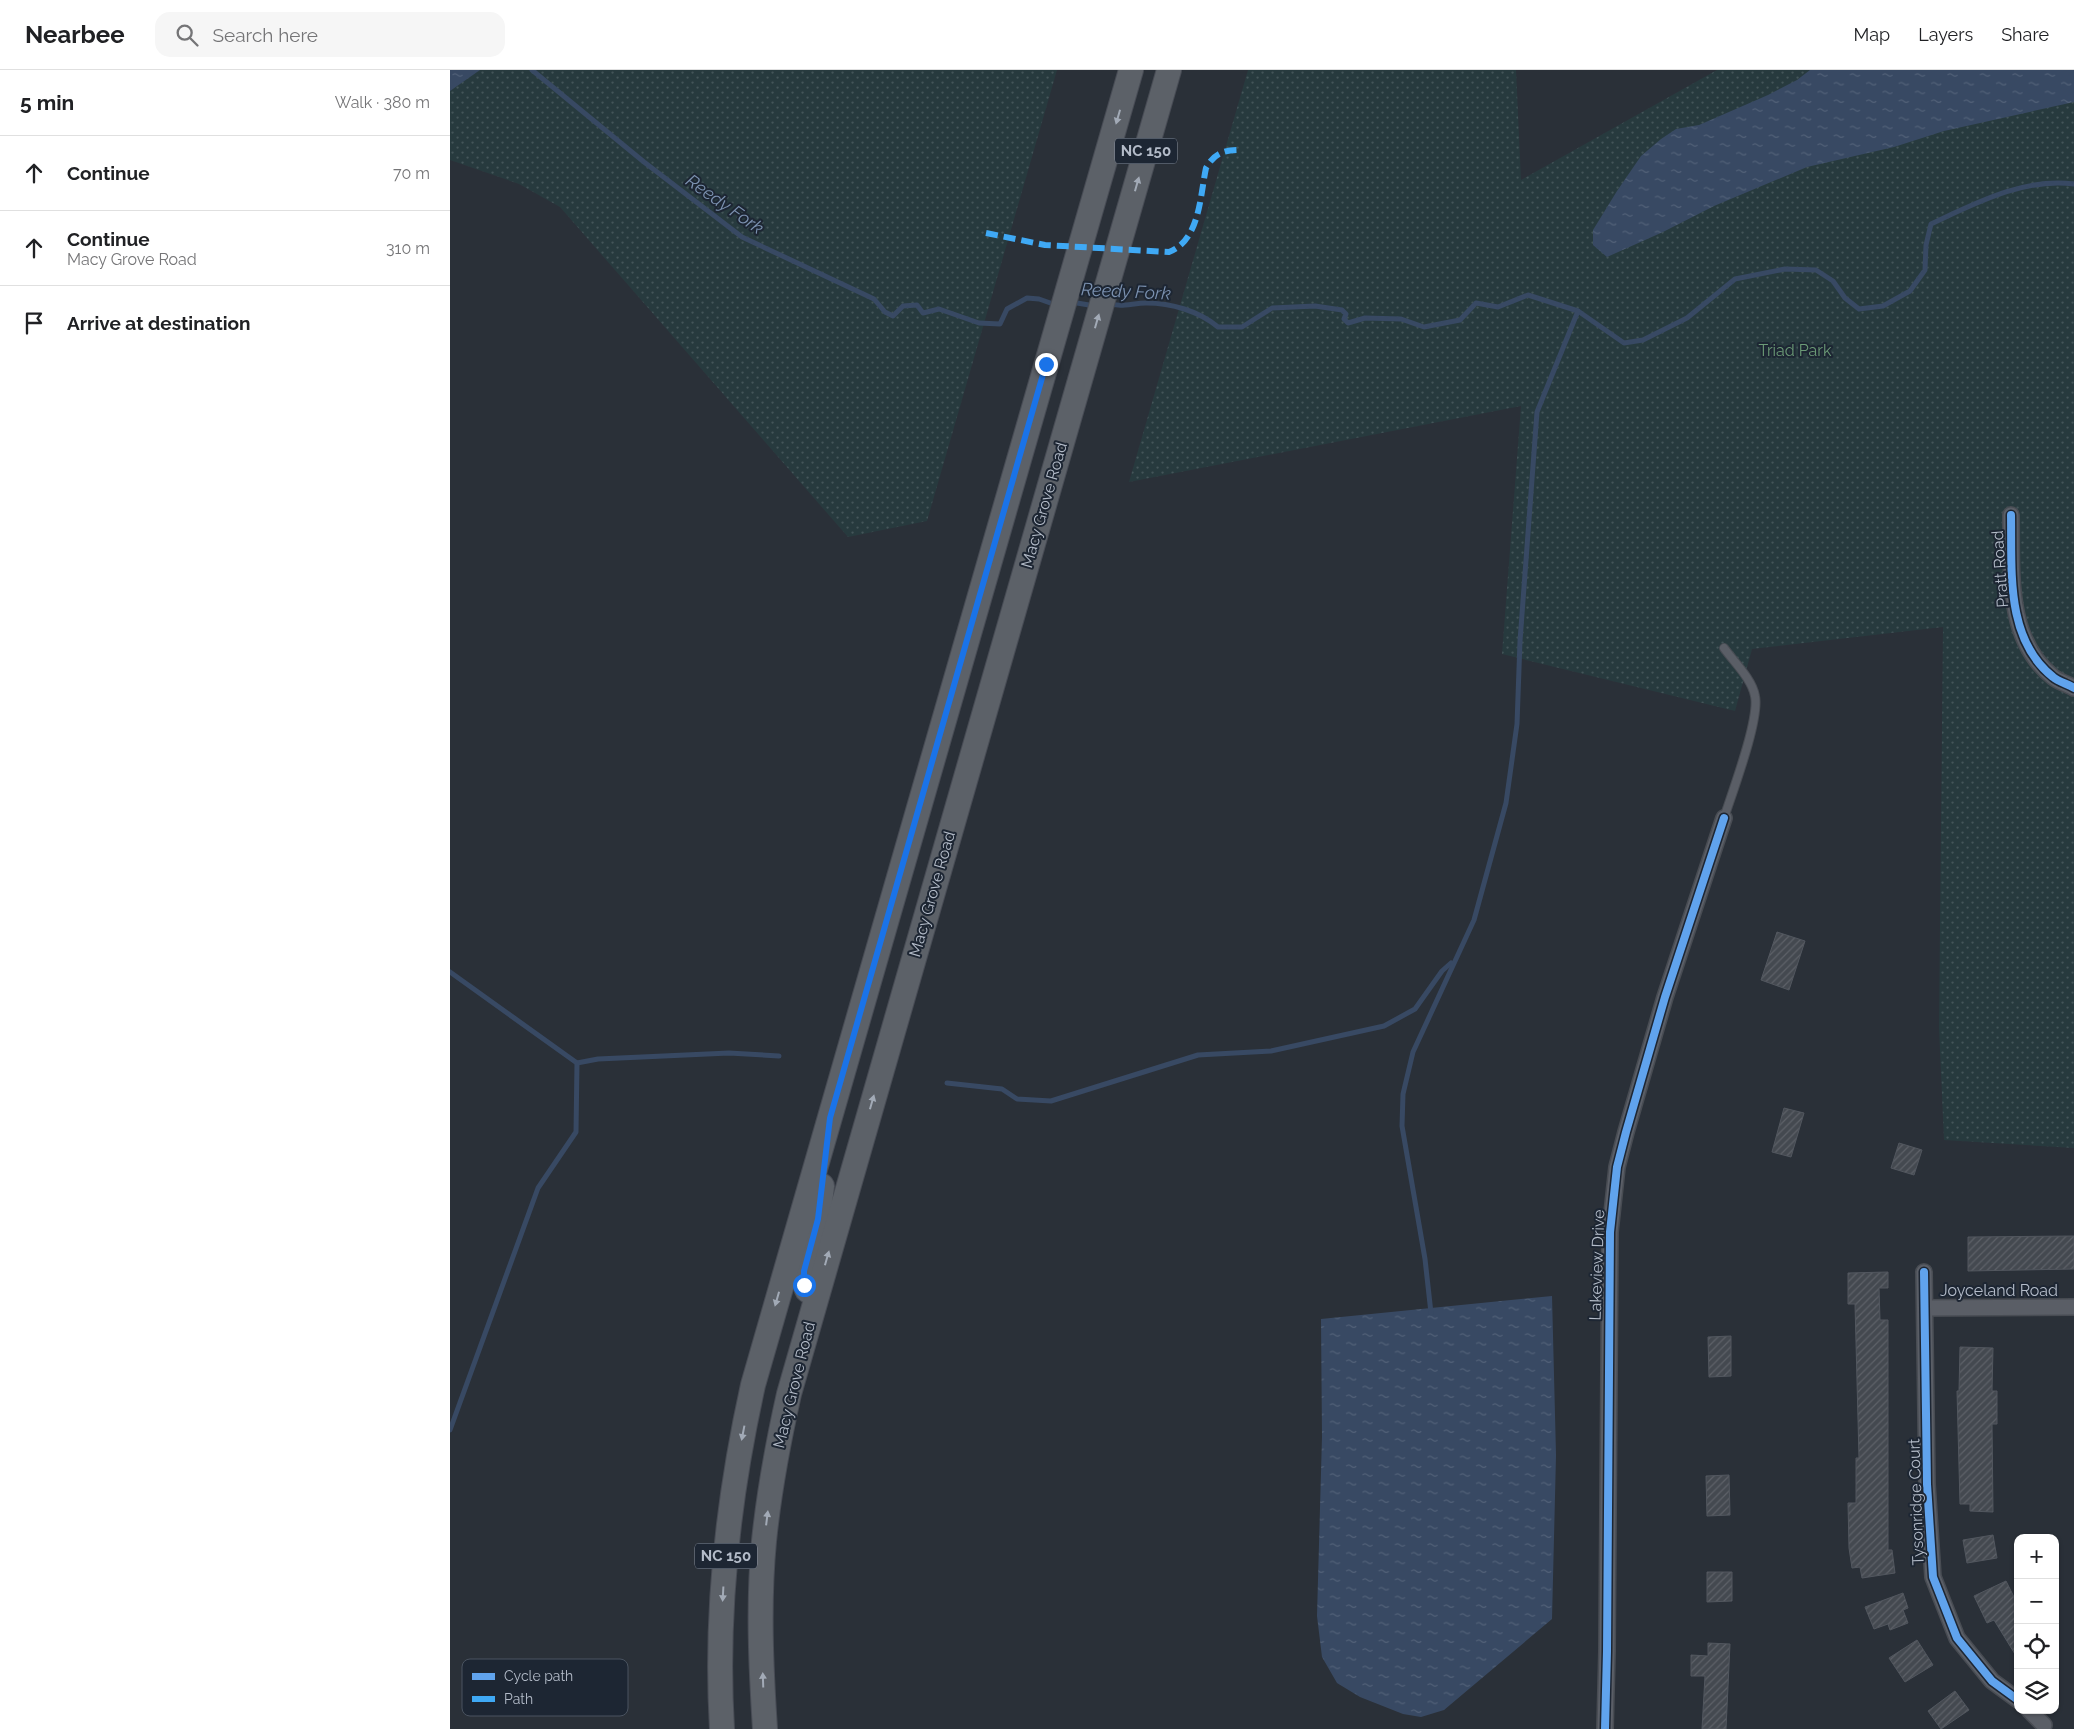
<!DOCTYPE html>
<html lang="en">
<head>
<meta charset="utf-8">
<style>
	body { margin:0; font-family:Raleway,sans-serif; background:#f6f6f6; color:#202124 }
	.controls { position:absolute; right:15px; bottom:15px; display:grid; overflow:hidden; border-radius:10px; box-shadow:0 1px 4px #0004 }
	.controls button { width:45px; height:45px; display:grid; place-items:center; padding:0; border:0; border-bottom:1px solid #e0e0e0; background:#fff; color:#202124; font:25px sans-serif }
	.stop { position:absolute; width:15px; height:15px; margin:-11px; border:4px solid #1a73e8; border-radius:50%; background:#fff }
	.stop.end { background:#1a73e8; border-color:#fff; box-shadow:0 1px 5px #0008 }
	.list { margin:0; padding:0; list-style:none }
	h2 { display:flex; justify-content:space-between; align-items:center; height:65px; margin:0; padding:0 20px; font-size:21px }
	h2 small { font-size:16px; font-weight:400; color:#757577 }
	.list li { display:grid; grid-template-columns:32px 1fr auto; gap:15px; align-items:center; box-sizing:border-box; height:75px; padding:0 20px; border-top:1px solid #e0e0e0 }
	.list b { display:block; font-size:19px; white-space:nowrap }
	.list p { margin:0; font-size:16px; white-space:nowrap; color:#757577 }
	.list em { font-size:16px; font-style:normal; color:#757577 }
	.icon { flex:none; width:28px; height:28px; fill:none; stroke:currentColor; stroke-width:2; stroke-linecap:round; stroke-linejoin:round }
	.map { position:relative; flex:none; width:1624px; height:1659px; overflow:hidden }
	header { display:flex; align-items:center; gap:30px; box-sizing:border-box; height:70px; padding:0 25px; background:#fff; border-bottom:1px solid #e0e0e0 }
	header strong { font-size:24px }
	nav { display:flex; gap:28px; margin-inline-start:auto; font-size:18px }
	.search { width:350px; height:45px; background:#f6f6f6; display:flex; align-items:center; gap:12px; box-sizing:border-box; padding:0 18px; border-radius:15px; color:#757577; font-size:19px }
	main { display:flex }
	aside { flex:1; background:#fff }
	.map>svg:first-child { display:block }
</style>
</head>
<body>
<header>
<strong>Nearbee</strong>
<div class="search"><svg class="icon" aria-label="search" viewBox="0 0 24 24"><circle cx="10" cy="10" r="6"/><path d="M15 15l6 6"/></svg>Search here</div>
<nav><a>Map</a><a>Layers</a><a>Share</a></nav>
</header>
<main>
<aside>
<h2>5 min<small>Walk · 380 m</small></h2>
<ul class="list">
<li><svg class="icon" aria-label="ahead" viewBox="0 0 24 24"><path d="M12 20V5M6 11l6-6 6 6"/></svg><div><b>Continue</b></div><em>70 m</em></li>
<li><svg class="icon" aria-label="ahead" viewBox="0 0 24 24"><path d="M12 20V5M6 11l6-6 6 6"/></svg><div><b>Continue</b><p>Macy Grove Road</p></div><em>310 m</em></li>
<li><svg class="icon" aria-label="arrive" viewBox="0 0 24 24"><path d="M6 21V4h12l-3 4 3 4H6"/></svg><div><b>Arrive at destination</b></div></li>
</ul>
</aside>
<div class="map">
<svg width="1624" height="1659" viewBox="0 0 1624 1659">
	<defs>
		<pattern id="park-dots" width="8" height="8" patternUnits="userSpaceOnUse" patternTransform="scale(1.25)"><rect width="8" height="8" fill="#273a3e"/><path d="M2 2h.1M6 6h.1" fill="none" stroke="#445559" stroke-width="1.8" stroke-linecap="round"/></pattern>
		<pattern id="water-ripples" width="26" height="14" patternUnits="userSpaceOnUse" patternTransform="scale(1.25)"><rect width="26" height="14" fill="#384963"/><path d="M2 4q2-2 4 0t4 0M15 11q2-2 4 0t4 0" fill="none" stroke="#526178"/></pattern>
		<pattern id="building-hatch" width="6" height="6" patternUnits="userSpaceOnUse" patternTransform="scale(1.25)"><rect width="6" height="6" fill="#444950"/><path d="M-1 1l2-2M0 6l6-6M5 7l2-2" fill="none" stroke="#5d6168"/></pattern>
	</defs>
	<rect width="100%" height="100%" fill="#2a3038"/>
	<g fill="url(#park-dots)">
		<polygon points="0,0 607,0 477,451 398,467 110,137 69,114 0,90"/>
		<polygon points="798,0 1066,0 1071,110 1267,0 1624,0 1624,1078 1494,1070 1489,958 1493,557 1302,579 1285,641 1052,584 1071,336 679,412"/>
	</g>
	<g fill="url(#water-ripples)">
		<polygon points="0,0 30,0 0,21"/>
		<polygon points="1360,0 1624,0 1624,32 1494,61 1444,77 1357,97 1264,136 1213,162 1157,187 1143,175 1143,160 1167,121 1191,86 1211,69 1226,59 1249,55 1318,25 1347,10"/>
		<polygon points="1102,1226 1106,1385 1102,1549 994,1640 971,1647 953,1644 910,1627 887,1613 872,1587 867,1546 872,1367 871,1249"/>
	</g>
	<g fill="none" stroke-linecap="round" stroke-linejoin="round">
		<g stroke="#384963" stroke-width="5">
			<polyline points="82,0 194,92 292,167 424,229 435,242 443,246 453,236 467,235 473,243 489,239 529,253 550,254 557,239 577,228 589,229 606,235"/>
			<polyline points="621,232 645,236"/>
			<path d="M658 233C671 238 682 233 696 233 721 233 749 241 768 257H792L822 238 865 236 892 240 896 244 894 249 898 253 915 248 951 249 974 257 1010 250 1026 233 1048 237 1078 225 1128 241 1174 273 1193 270 1237 248 1285 209 1335 199 1366 200 1383 211 1395 228 1409 239 1433 236 1460 221 1475 200 1476 175 1481 154C1524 134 1575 107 1624 114"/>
			<polyline points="0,902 127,993 148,989 279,983 329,986"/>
			<polyline points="497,1013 552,1019 567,1029 601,1031 748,985 821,981 934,956 965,939 992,901 1001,893"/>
			<polyline points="981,1243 975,1189 952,1056 953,1024 963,982 1024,850 1056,733 1067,654 1070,571 1087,342 1128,241"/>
			<polyline points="0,1360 88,1118 126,1062 127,993"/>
		</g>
	</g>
	<g fill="url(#building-hatch)" stroke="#52575f">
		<polygon points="1327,862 1355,871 1339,920 1311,910"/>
		<polygon points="1334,1038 1354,1043 1341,1087 1322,1082"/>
		<polygon points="1449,1073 1472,1080 1464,1105 1441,1098"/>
		<polygon points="1624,1166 1624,1199 1518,1201 1518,1167"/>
		<polygon points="1438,1202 1438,1218 1429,1218 1430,1250 1438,1250 1438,1480 1442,1480 1445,1503 1412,1508 1410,1497 1402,1498 1399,1478 1398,1433 1406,1433 1406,1388 1409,1388 1405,1234 1398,1234 1398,1203"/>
		<polygon points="1281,1266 1281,1306 1259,1307 1258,1267"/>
		<polygon points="1510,1277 1543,1278 1542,1321 1547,1321 1547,1354 1542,1354 1543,1442 1520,1441 1520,1434 1510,1434 1507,1321 1509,1321"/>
		<polygon points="1279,1405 1280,1445 1257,1446 1256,1406"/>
		<polygon points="1543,1465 1547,1488 1517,1493 1513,1470"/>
		<polygon points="1257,1502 1282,1502 1282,1531 1257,1532"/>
		<polygon points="1556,1511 1568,1535 1568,1589 1544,1550 1537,1553 1524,1526"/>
		<polygon points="1453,1523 1458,1538 1453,1540 1458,1553 1440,1560 1438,1554 1424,1559 1415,1537"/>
		<polygon points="1467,1570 1483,1595 1455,1612 1439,1588"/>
		<polygon points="1258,1573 1280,1574 1276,1659 1252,1659 1255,1606 1241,1606 1241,1585 1258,1586"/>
		<polygon points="1505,1621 1519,1640 1491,1659 1478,1641"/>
	</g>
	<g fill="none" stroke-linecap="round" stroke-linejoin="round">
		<g stroke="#484c53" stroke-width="10">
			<path id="service" d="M1274 748C1282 723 1310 649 1305 626 1302 609 1284 592 1274 578"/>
		</g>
		<g stroke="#484c53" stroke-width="18">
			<g id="minor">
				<path d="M1561 445C1562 500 1555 569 1603 607 1609 612 1618 614 1624 618"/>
				<polyline points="1474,1202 1477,1414 1483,1507 1507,1568 1542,1611 1568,1630"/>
				<polyline points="1475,1238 1624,1237"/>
				<polyline points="1579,1640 1594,1655"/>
				<polyline points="1155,1659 1157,1581 1160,1162 1167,1097 1176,1062 1215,927 1274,748"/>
			</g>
		</g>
		<g stroke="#484c55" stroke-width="26">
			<g id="primary">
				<polyline points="366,1226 357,1220 353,1208 368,1149 372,1116"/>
				<path d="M272 1659C265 1543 278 1428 303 1315L681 0"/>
				<path d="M315 1659C311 1597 308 1534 314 1471 319 1422 328 1373 339 1324L719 0"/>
			</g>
		</g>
		<use href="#service" stroke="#5a5e66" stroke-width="8"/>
		<use href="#minor" stroke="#5a5e66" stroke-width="15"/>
		<use href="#primary" stroke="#5c6168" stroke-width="24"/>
		<path stroke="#3fa9f5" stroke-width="6" stroke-dasharray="12 6" stroke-linecap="butt" d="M536 163 595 175 719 182C750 170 750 126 756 98 764 84 773 80 789 80"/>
		<g stroke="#1d2633" stroke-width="11">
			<g id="cycleway">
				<path d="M1561 445C1562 500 1555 569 1603 607 1609 612 1618 614 1624 618"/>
				<polyline points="1474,1202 1477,1414 1483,1507 1507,1568 1542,1611 1568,1630"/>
				<polyline points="1155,1659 1157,1581 1160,1162 1167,1097 1176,1062 1215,927 1274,748"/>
			</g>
		</g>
		<use href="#cycleway" stroke="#60a3ed" stroke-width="8"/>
	</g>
	<defs><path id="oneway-solid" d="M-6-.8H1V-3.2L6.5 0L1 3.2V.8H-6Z" transform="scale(1.25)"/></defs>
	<g fill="#a2aab6">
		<use href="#oneway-solid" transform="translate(668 47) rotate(106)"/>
		<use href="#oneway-solid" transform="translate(687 114) rotate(-74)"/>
		<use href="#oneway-solid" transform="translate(647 251) rotate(-74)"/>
		<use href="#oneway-solid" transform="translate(422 1032) rotate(-74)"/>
		<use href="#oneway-solid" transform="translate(377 1188) rotate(-74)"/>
		<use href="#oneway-solid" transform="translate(327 1229) rotate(106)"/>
		<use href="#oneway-solid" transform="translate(293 1363) rotate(101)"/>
		<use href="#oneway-solid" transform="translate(317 1448) rotate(-83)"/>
		<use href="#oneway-solid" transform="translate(273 1524) rotate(93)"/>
		<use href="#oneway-solid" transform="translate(313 1610) rotate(-92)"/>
	</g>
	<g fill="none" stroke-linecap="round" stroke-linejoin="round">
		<polyline stroke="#1a73e8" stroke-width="6" points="354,1215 354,1201 368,1149 380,1048 596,294"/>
	</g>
	<g text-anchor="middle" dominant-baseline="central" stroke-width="4" stroke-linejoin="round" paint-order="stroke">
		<g fill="#1d2633" stroke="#878f9c" stroke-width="1">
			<rect x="665" y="68.5" width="62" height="25" rx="4"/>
			<rect x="245" y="1473.5" width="62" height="25" rx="4"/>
		</g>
		<g font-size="15" font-weight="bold" fill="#b4bcc9">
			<text x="696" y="81">NC 150</text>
			<text x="276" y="1486">NC 150</text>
		</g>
		<g font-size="16" fill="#6b9a76" stroke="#1d2633">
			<text x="1345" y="280">Triad Park</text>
		</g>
		<g font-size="16" fill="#b4bcc9" stroke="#1d2633">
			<text transform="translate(594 435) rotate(-74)">Macy Grove Road</text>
			<text transform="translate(1550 499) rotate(-94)">Pratt Road</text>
			<text transform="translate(482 824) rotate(-74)">Macy Grove Road</text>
			<text transform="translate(1147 1195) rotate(-88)">Lakeview Drive</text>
			<text x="1549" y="1220">Joyceland Road</text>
			<text transform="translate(344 1315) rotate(-76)">Macy Grove Road</text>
			<text transform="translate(1466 1432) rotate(-92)">Tysonridge Court</text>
		</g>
		<g font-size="18" font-style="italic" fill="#7c92b1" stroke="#1d2633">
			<text transform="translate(275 134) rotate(35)">Reedy Fork</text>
			<text transform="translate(676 221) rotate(3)">Reedy Fork</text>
		</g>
	</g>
	<rect x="12" y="1589" width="166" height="57" rx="8" fill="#1d2633" stroke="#4a5360" stroke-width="1"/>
	<rect x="22" y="1603" width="23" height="7" fill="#60a3ed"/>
	<rect x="22" y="1626" width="23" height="6" fill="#3fa9f5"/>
	<g font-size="14" fill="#b4bcc9">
		<text x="54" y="1611">Cycle path</text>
		<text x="54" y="1634">Path</text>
	</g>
</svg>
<div class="controls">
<button>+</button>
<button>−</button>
<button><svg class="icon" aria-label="locate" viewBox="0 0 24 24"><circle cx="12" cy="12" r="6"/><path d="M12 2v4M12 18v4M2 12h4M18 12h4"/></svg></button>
<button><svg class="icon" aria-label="layers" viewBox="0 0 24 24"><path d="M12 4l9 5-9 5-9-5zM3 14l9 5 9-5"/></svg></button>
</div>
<div class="stop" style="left:354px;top:1215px"></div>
<div class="stop end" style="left:596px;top:294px"></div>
</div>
</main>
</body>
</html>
